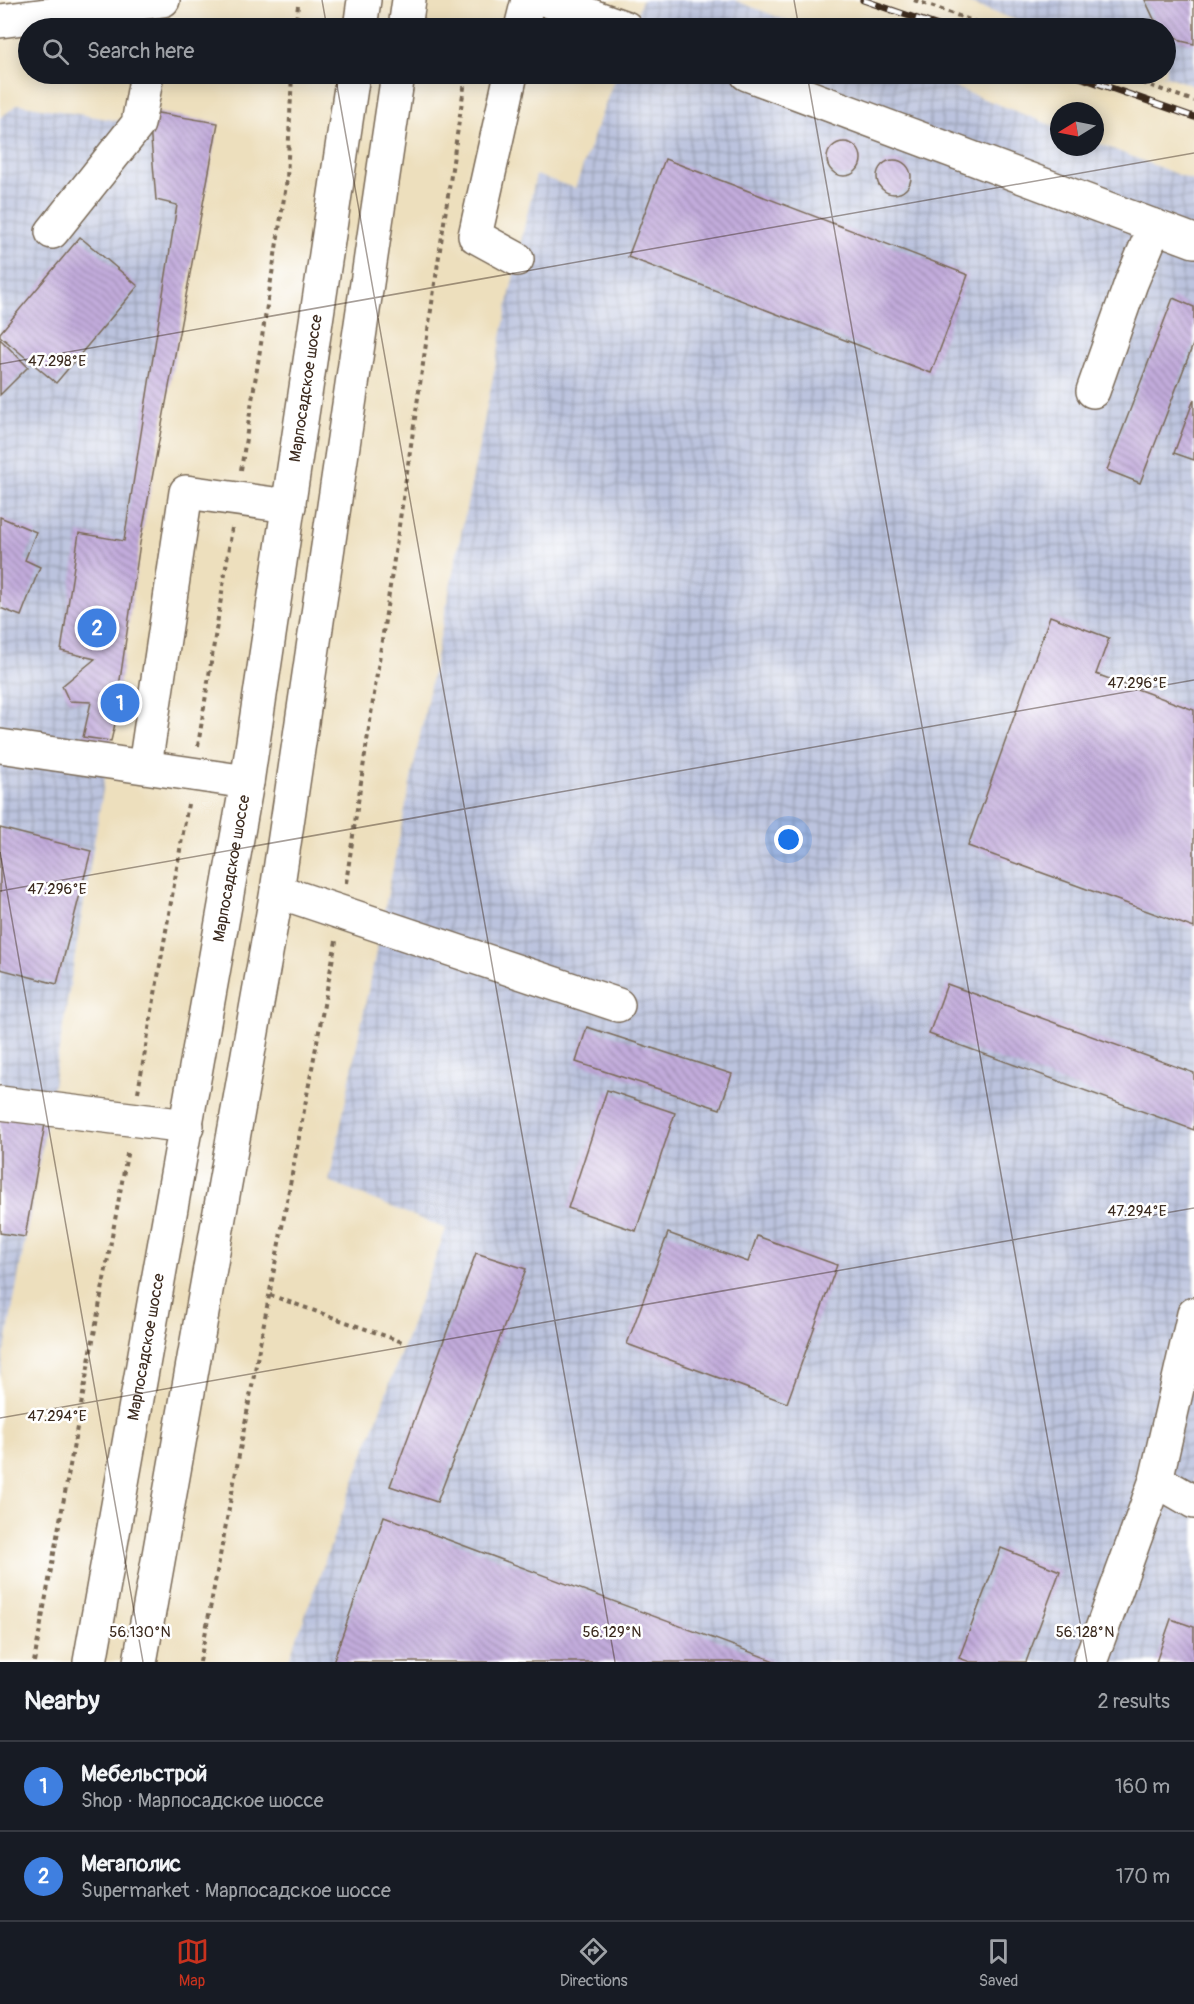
<!DOCTYPE html>
<html lang="en">
<head>
<meta charset="utf-8">
<style>
	body { margin:0; font-family:Pangolin,sans-serif; background:#20242c; color:#f1f3f6 }
	.compass { position:absolute; left:1050px; top:102px; width:54px; height:54px; border-radius:50%; background:#171b24; box-shadow:0 3px 15px #0003; rotate:260deg }
	.you { position:absolute; left:789px; top:840px; width:21px; height:21px; margin:-15px; border:4px solid #fff; border-radius:50%; background:#1a73e8; box-shadow:0 0 0 9px #1a73e833 }
	.badge { display:grid; place-items:center; width:39px; height:39px; border-radius:50%; background:#c8321e; color:#fff; font-size:20px; font-weight:700 }
	.pin { position:absolute; translate:-50% -50%; border:3px solid #fff; box-shadow:0 2px 6px #0006 }
	.list { margin:0; padding:0; list-style:none }
	h2 { display:flex; justify-content:space-between; align-items:center; height:78px; margin:0; padding:0 24px; font-size:26px }
	h2 small { font-size:20px; font-weight:400; color:#9ea1a6 }
	.list li { display:grid; grid-template-columns:39px 1fr auto; gap:18px; align-items:center; box-sizing:border-box; height:90px; padding:0 24px; border-top:2px solid #363941 }
	.list b { display:block; font-size:22px; white-space:nowrap }
	.list p { margin:0; font-size:20px; white-space:nowrap; color:#9ea1a6 }
	.list em { font-size:20px; font-style:normal; color:#9ea1a6 }
	.icon { flex:none; width:33px; height:33px; fill:none; stroke:currentColor; stroke-width:2; stroke-linecap:round; stroke-linejoin:round }
	.map { position:relative; flex:none; width:1194px; height:1662px; overflow:hidden }
	.search { position:absolute; background:#171b24; box-shadow:0 3px 15px #0003; left:18px; right:18px; top:18px; height:66px; display:flex; align-items:center; gap:15px; box-sizing:border-box; padding:0 21px; border-radius:33px; color:#9ea1a6; font-size:22px }
	.sheet { height:258px; background:#171b24 }
	nav { display:flex; justify-content:space-around; align-items:center; box-sizing:border-box; height:84px; border-top:2px solid #363941; background:#171b24; font-size:16px; color:#9ea1a6 }
	nav a { display:grid; justify-items:center; gap:3px }
	nav .on { color:#c8321e }
	.map>svg:first-child { display:block }
</style>
</head>
<body>
<div class="map">
<svg width="1194" height="1662" viewBox="0 0 1194 1662">
	<defs>
		<pattern id="industrial-grid" width="8" height="8" patternUnits="userSpaceOnUse" patternTransform="scale(1.5)"><rect width="8" height="8" fill="#bbc3de"/><path d="M0 4h8M4 0v8" fill="none" stroke="#999fb3"/></pattern>
		<pattern id="building-back-hatch" width="6" height="6" patternUnits="userSpaceOnUse" patternTransform="scale(1.5)"><rect width="6" height="6" fill="#c2acdc"/><path d="M-1 5l2 2M0 0l6 6M5-1l2 2" fill="none" stroke="#9f8cb2"/></pattern>
	</defs>
	<rect width="100%" height="100%" fill="#fff"/>
	<filter id="ink" filterUnits="userSpaceOnUse"><feTurbulence type="fractalNoise" baseFrequency=".0167" numOctaves="2"/><feDisplacementMap in="SourceGraphic" scale="12" xChannelSelector="R" yChannelSelector="G"/><feConvolveMatrix kernelMatrix="1 2 1 2 8 2 1 2 1" color-interpolation-filters="sRGB"/></filter>
	<filter id="wash" filterUnits="userSpaceOnUse"><feTurbulence type="fractalNoise" baseFrequency=".008" numOctaves="4" result="noise"/><feDisplacementMap in="SourceGraphic" scale="24" xChannelSelector="R" yChannelSelector="G"/><feGaussianBlur stdDeviation="1.35" result="paint"/><feColorMatrix in="noise" values="0 0 0 0 0 0 0 0 0 0 0 0 0 0 0 0 0 1.4 0 .05"/><feComposite in="paint" operator="in"/></filter>
	<g filter="url(#wash)">
		<rect width="100%" height="100%" fill="#eddfbd"/>
		<g fill="url(#industrial-grid)">
			<polygon points="642,0 734,0 806,28 632,28"/>
			<polygon points="960,0 1194,0 1194,86 1161,74 1166,74 1166,28 1038,28"/>
			<polygon points="616,74 920,74 1059,128 1059,147 1095,147 1095,142 1194,181 1194,1662 288,1662 446,1229 329,1182 517,259 536,175 575,188"/>
			<polygon points="18,104 138,124 152,112 218,123 140,543 119,687 143,709 114,725 49,1109 0,1377 0,118"/>
		</g>
		<g id="blocks">
			<g fill="url(#building-back-hatch)">
				<polygon points="1145,0 1194,0 1194,44 1181,41 1154,19"/>
				<polygon points="152,112 218,123 140,543 119,687 143,709 115,724 111,741 83,737 91,702 69,701 62,686 95,659 61,651 79,533 124,541 177,205 156,200 150,127"/>
				<circle cx="844" cy="159" r="17"/>
				<polygon points="665,159 968,275 931,373 628,257"/>
				<circle cx="894" cy="177" r="17"/>
				<polygon points="80,237 138,286 56,383 0,336 0,333"/>
				<polygon points="1173,298 1194,307 1194,342 1140,483 1107,470"/>
				<polygon points="0,339 28,367 0,395"/>
				<polygon points="1194,399 1194,460 1174,453"/>
				<polygon points="0,517 36,532 25,560 40,567 21,616 0,608"/>
				<polygon points="1050,616 1109,638 1096,674 1194,710 1194,928 968,846"/>
				<polygon points="0,828 91,851 57,984 0,969"/>
				<polygon points="947,984 1194,1073 1194,1130 929,1034"/>
				<polygon points="587,1027 732,1074 720,1109 576,1062"/>
				<polygon points="607,1090 675,1113 636,1231 568,1208"/>
				<polygon points="0,1116 45,1124 25,1237 0,1233"/>
				<polygon points="668,1233 748,1262 757,1236 837,1265 787,1403 627,1344"/>
				<polygon points="476,1253 526,1269 437,1502 390,1486"/>
				<polygon points="384,1516 777,1662 333,1662"/>
				<polygon points="1001,1548 1060,1571 1026,1662 970,1662 959,1658"/>
				<polygon points="1171,1619 1194,1627 1194,1662 1156,1662"/>
			</g>
		</g>
	</g>
	<g filter="url(#ink)">
		<use href="#blocks" fill-opacity="0" stroke="#796956" stroke-width="1.5"/>
		<g fill="none" stroke-linecap="round" stroke-linejoin="round">
			<g stroke="#796956" stroke-width="36">
				<g id="minor">
					<polyline points="546,0 626,28"/>
					<polyline points="0,21 163,0"/>
					<polyline points="521,28 528,0"/>
					<polyline points="511,74 475,236 517,259"/>
					<polyline points="747,74 1194,241"/>
					<polyline points="52,232 138,124 147,74"/>
					<polyline points="1093,391 1131,283 1155,226"/>
					<polyline points="0,746 247,782"/>
					<polyline points="145,766 186,492 289,506"/>
					<polyline points="277,891 618,1005"/>
					<polyline points="0,1103 187,1126"/>
					<polyline points="1156,1480 1194,1502"/>
					<polyline points="1090,1662 1156,1480 1194,1314"/>
				</g>
			</g>
			<g stroke="#796956" stroke-width="36">
				<g id="major">
					<polyline points="360,28 364,0"/>
					<polyline points="405,28 409,0"/>
					<path id="s1" d="M90 1662 247 782 353 74"/>
					<polyline points="140,1662 277,891 398,74"/>
				</g>
			</g>
			<g stroke="#796956" stroke-width="4" stroke-dasharray="4.5 4.5" stroke-linecap="butt">
				<polyline points="914,0 993,28"/>
				<polyline points="295,28 298,6"/>
				<polyline points="1117,74 1194,101"/>
				<polyline points="241,470 287,179 292,74"/>
				<polyline points="198,746 232,528"/>
				<polyline points="346,883 466,74"/>
				<polyline points="138,1092 188,804"/>
				<polyline points="270,1295 405,1343"/>
				<polyline points="34,1662 128,1149"/>
				<polyline points="200,1662 336,941"/>
			</g>
			<use href="#minor" stroke="#fff" stroke-width="33"/>
			<use href="#major" stroke="#fff" stroke-width="33"/>
			<g stroke="#3b2a1e" stroke-width="7">
				<g id="rail">
					<polyline points="863,0 944,28"/>
					<polyline points="1071,74 1194,117"/>
				</g>
			</g>
			<use href="#rail" stroke="#fff" stroke-width="4.5" stroke-dasharray="14" stroke-linecap="butt"/>
		</g>
	</g>
	<path fill="none" stroke="#3b2a1e" stroke-width="1.5" stroke-opacity="0.45" d="M322 0 327 28M794 0 799 28M335 74 615 1662M807 74 1087 1662M0 364 1194 153M0 852 143 1662M0 891 1194 680M0 1418 1194 1208"/>
	<g text-anchor="middle" dominant-baseline="central" stroke-width="5" stroke-linejoin="round" paint-order="stroke">
		<g font-size="16" fill="#3b2a1e" stroke="#fff">
			<text stroke="none"><textPath href="#s1" startOffset="1292">Марпосадское шоссе</textPath></text>
			<text stroke="none"><textPath href="#s1" startOffset="806">Марпосадское шоссе</textPath></text>
			<text stroke="none"><textPath href="#s1" startOffset="320">Марпосадское шоссе</textPath></text>
		</g>
	</g>
	<g font-size="15" text-anchor="middle" fill="#3b2a1e" stroke="#fff" stroke-width="5" stroke-linejoin="round" paint-order="stroke">
		<text x="57" y="366">47.298°E</text>
		<text x="1137" y="688">47.296°E</text>
		<text x="57" y="894">47.296°E</text>
		<text x="1137" y="1216">47.294°E</text>
		<text x="57" y="1421">47.294°E</text>
		<text x="140" y="1637">56.130°N</text>
		<text x="612" y="1637">56.129°N</text>
		<text x="1085" y="1637">56.128°N</text>
	</g>
</svg>
<svg class="compass" viewBox="-18 -18 36 36"><path d="M0-13l5 13h-10z" fill="#e53935"/><path d="M0 13l5-13h-10z" fill="#9ea1a6"/></svg>
<div class="you"></div>
<div class="pin badge" style="left:120px;top:703px;background:#3f7fe0">1</div>
<div class="pin badge" style="left:97px;top:628px;background:#3f7fe0">2</div>
<div class="search"><svg class="icon" aria-label="search" viewBox="0 0 24 24"><circle cx="10" cy="10" r="6"/><path d="M15 15l6 6"/></svg>Search here</div>
</div>
<section class="sheet">
<h2>Nearby<small>2 results</small></h2>
<ul class="list">
<li><span class="badge" style="background:#3f7fe0">1</span><div><b>Мебельстрой</b><p>Shop · Марпосадское шоссе</p></div><em>160 m</em></li>
<li><span class="badge" style="background:#3f7fe0">2</span><div><b>Мегаполис</b><p>Supermarket · Марпосадское шоссе</p></div><em>170 m</em></li>
</ul>
</section>
<nav>
<a class="on"><svg class="icon" aria-label="map" viewBox="0 0 24 24"><path d="M3 6l6-2 6 2 6-2v14l-6 2-6-2-6 2zM9 4v14M15 6v14"/></svg>Map</a>
<a><svg class="icon" aria-label="directions" viewBox="0 0 24 24"><path d="M12 3l9 9-9 9-9-9zM9 14v-3h6M13 9l2 2-2 2"/></svg>Directions</a>
<a><svg class="icon" aria-label="saved" viewBox="0 0 24 24"><path d="M7 4h10v16l-5-4-5 4z"/></svg>Saved</a>
</nav>
</body>
</html>
